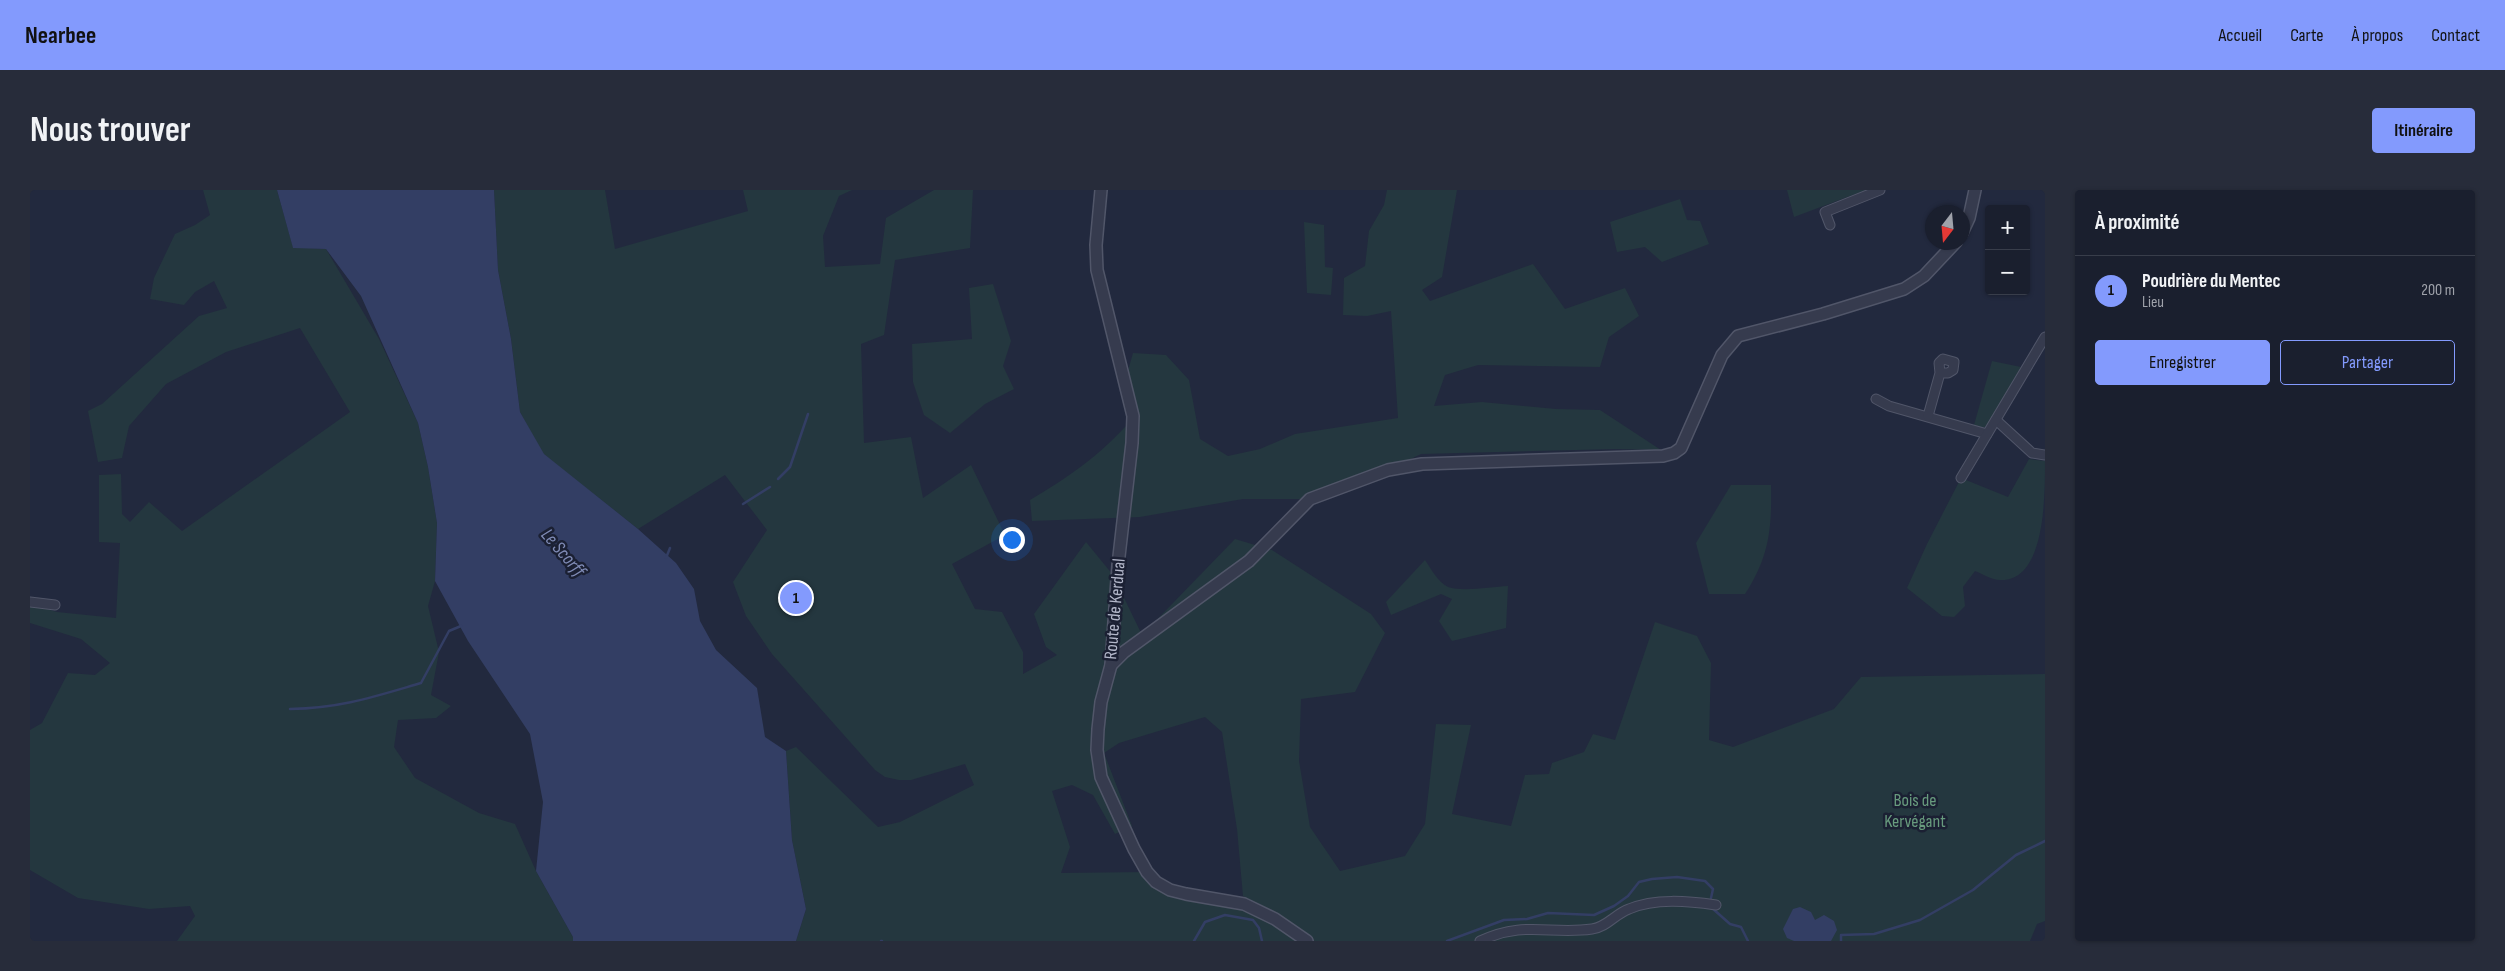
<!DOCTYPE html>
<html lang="fr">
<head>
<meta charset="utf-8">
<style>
	body { margin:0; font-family:"Sofia Sans Condensed",sans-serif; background:#272c3a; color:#f1f3f6 }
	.controls { position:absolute; right:15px; top:15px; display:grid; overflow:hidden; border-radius:5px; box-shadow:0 1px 4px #0004 }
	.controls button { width:45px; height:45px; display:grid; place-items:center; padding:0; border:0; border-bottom:1px solid #383d4a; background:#1a1f2e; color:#f1f3f6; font:25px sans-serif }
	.compass { position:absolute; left:1895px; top:15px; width:45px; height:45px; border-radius:50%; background:#1a1f2e; box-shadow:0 1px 4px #0004; rotate:196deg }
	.you { position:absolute; left:981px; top:349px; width:18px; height:18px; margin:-12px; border:4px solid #fff; border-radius:50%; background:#1a73e8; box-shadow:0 0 0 8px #1a73e833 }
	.badge { display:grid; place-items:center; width:32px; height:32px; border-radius:50%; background:#839afd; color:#111; font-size:16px; font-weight:700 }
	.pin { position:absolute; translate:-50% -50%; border:2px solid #fff; box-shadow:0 1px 5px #0006 }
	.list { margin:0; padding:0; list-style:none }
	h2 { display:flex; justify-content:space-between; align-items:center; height:65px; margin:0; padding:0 20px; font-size:21px }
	h2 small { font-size:16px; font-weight:400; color:#9fa2aa }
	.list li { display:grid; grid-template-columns:32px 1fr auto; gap:15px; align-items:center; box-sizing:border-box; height:70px; padding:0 20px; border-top:1px solid #383d4a }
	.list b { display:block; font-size:19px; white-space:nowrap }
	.list p { margin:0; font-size:16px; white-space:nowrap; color:#9fa2aa }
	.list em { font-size:16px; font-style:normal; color:#9fa2aa }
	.actions { display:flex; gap:10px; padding:15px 20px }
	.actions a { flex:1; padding:11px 0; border:1px solid #839afd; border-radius:5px; text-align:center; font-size:18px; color:#839afd }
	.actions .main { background:#839afd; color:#111 }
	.map { position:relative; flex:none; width:2015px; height:751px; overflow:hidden; border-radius:5px }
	header { display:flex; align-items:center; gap:30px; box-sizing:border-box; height:70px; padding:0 25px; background:#839afd; color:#111 }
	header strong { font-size:24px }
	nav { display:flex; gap:28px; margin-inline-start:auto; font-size:18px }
	.intro { display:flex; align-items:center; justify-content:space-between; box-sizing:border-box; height:120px; padding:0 30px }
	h1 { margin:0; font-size:35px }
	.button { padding:12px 22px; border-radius:5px; background:#839afd; color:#111; font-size:18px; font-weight:700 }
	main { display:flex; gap:30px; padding:0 30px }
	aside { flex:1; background:#1a1f2e; border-radius:5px; box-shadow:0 1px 4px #0004 }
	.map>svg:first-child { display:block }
</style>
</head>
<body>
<header>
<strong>Nearbee</strong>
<nav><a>Accueil</a><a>Carte</a><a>À propos</a><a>Contact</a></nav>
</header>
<div class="intro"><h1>Nous trouver</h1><a class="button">Itinéraire</a></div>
<main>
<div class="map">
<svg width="2015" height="751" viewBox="0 0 2015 751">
	<rect width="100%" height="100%" fill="#22293e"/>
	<g fill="#24373f">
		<polygon points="173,0 247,0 263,57 296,59 349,149 388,233 398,277 407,333 405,391 398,416 409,462 401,505 421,516 406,528 368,530 364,557 385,588 449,623 485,634 506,681 543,747 543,751 147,751 165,726 160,716 119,719 48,708 0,680 0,540 12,533 38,483 65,485 80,473 51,449 0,433 0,414 27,422 86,428 90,353 69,352 69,285 91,284 92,324 100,332 119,312 152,341 320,222 270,138 196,162 136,194 99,236 92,268 68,272 58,221 72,214 169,126 197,118 184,91 165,102 154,115 120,109 124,88 145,44 165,35 180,25"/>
		<polygon points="464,0 575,0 585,59 718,21 713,0 822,0 809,6 793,46 795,77 850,74 856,28 904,0 943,0 940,58 865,70 854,145 831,154 834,253 881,247 893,308 941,275 975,345 922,374 945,419 972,422 993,462 993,484 1027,465 1016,457 1004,424 1056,352 1083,385 1112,445 1205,349 1242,360 1341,424 1355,443 1325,502 1271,509 1269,571 1280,637 1310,681 1375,666 1395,634 1406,534 1441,535 1422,624 1481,636 1495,585 1519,584 1522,573 1554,562 1563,544 1585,550 1625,432 1667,446 1681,473 1679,550 1703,557 1804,519 1831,487 2015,484 2015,731 2007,734 2000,751 1279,751 1242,721 1213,706 1207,639 1192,542 1175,527 1089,553 1074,563 1102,636 1085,644 1063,605 1042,595 1022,601 1040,657 1031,683 1117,682 1126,692 1199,710 1277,751 766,751 776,719 762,650 756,561 766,557 848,637 870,632 944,595 935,574 881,590 869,590 855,587 845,580 742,464 716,426 703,392 737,340 695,285 608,339 513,264 490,222 481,149 468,80"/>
		<path d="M1357 0H1427L1412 87 1392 100 1400 111 1503 74 1535 119 1595 98 1609 126 1579 147 1570 177 1448 175 1415 185 1404 216 1452 212 1526 219 1570 220 1631 260 1586 259 1391 264 1358 280 1280 309H1213L1110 327 1002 331 1000 310C1039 287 1066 268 1097 235V184L1103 163 1136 165 1159 190 1170 249 1198 266 1230 259 1265 244 1368 228 1361 121 1337 126 1313 125 1314 88 1335 76 1339 41 1354 15Z"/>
		<polygon points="1757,0 1836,0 1764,27"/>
		<polygon points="1650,9 1657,30 1670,31 1679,54 1632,72 1615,57 1587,62 1580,32"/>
		<polygon points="1274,32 1294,35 1295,77 1303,78 1301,105 1277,103"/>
		<polygon points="963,94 981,151 973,176 984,199 955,214 920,243 894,225 883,192 882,154 942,149 939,98"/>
		<polygon points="1962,171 1991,177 1958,236 1952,238 1944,235"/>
		<path d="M1999 269 2015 271C2015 309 2015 392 1970 390 1962 390 1953 384 1945 381L1933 397 1935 416 1924 427 1912 426 1877 398 1897 354 1931 288 1978 307Z"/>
		<path d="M1701 295H1741C1742 339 1739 367 1715 404H1679L1666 353Z"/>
		<path d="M1395 370C1401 379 1408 392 1418 397 1432 402 1462 397 1478 396L1476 438 1422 451 1409 431 1422 409 1411 404 1361 425 1356 412Z"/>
	</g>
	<g fill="#333e64">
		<polygon points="247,0 464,0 468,80 481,149 490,222 514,264 608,339 646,373 664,399 670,431 686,460 727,498 735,547 756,561 762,650 776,719 766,751 543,751 543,747 506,681 513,612 500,544 438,451 405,391 407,333 398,277 388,233 331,106 296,59 263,58"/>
		<polygon points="1770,717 1781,722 1785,730 1794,725 1804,731 1807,740 1801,751 1764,751 1757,748 1753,739 1763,719"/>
	</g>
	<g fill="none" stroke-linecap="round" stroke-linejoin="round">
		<g stroke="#333e64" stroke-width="2.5">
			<polyline points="748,289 760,277 778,224"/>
			<polyline points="713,314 740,297"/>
			<polyline points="636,368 640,358"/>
			<path d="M260 519C311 518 343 507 391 493L419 441 431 436"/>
			<polyline points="1682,718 1700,734 1711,737 1718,751"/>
			<polyline points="851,751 852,751"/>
			<polyline points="1164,751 1175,732 1195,725 1223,730 1229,738 1232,751"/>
			<polyline points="1417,751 1474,730 1497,729 1518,723 1564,725 1584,716 1598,706 1609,692 1622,689 1647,687 1675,691 1683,699 1681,708"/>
			<polyline points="1811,751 1811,745 1844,744 1890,730 1943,700 1986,665 2015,651"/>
		</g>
		<g stroke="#515669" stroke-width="11">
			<g id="minor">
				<polyline points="1800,35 1795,22 1850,0"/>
				<polyline points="1846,209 1859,216 1957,244"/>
				<polyline points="1898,226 1910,183 1918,183 1923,180 1924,172 1913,169 1909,173 1910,183"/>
				<polyline points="1966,230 2002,263 2015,265"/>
				<polyline points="1931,288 2015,147"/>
				<polyline points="0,412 25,415"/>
				<path d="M1450 751C1495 730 1519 745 1562 739 1577 737 1585 724 1599 719 1625 708 1658 711 1686 715"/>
			</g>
		</g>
		<g stroke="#515669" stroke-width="14">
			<g id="tertiary">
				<polyline points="1071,0 1066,55 1067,80 1103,226 1102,253 1088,375 1081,475 1071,512 1068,539 1067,560 1071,587 1104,659 1117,682 1126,692 1140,700 1156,704 1214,714 1245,729 1277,751"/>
				<polyline points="1932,43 1939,28 1945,0"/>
				<polyline points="1081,475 1094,462 1219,371 1280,309 1358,280 1392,274 1633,266 1644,263 1651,258 1692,165 1708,146 1793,124 1874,99 1894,86 1926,52"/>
			</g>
		</g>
		<use href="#minor" stroke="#363b4e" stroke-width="9"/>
		<use href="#tertiary" stroke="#363b4e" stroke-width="11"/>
	</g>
	<g text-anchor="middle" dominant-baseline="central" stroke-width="5" stroke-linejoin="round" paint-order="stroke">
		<g font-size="18" fill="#b2b6c9" stroke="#1b2033">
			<text transform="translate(1085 419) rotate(-85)">Route de Kerdual</text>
		</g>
		<g font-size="18" fill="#689b7e" stroke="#1b2033">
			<text x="1885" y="610">Bois de<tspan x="1885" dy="21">Kervégant</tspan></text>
		</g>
		<g font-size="19" font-style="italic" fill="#808cb7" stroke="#1b2033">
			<text transform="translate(533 363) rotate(49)">Le Scorff</text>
		</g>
	</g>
</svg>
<div class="controls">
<button>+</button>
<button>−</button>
</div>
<svg class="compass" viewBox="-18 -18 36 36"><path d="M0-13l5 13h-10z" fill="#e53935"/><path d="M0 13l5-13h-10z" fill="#9fa2aa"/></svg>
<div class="you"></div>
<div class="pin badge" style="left:766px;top:408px">1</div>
</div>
<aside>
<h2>À proximité<small></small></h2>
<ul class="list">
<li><span class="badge">1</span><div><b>Poudrière du Mentec</b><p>Lieu</p></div><em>200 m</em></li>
</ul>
<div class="actions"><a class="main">Enregistrer</a><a>Partager</a></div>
</aside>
</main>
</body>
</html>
